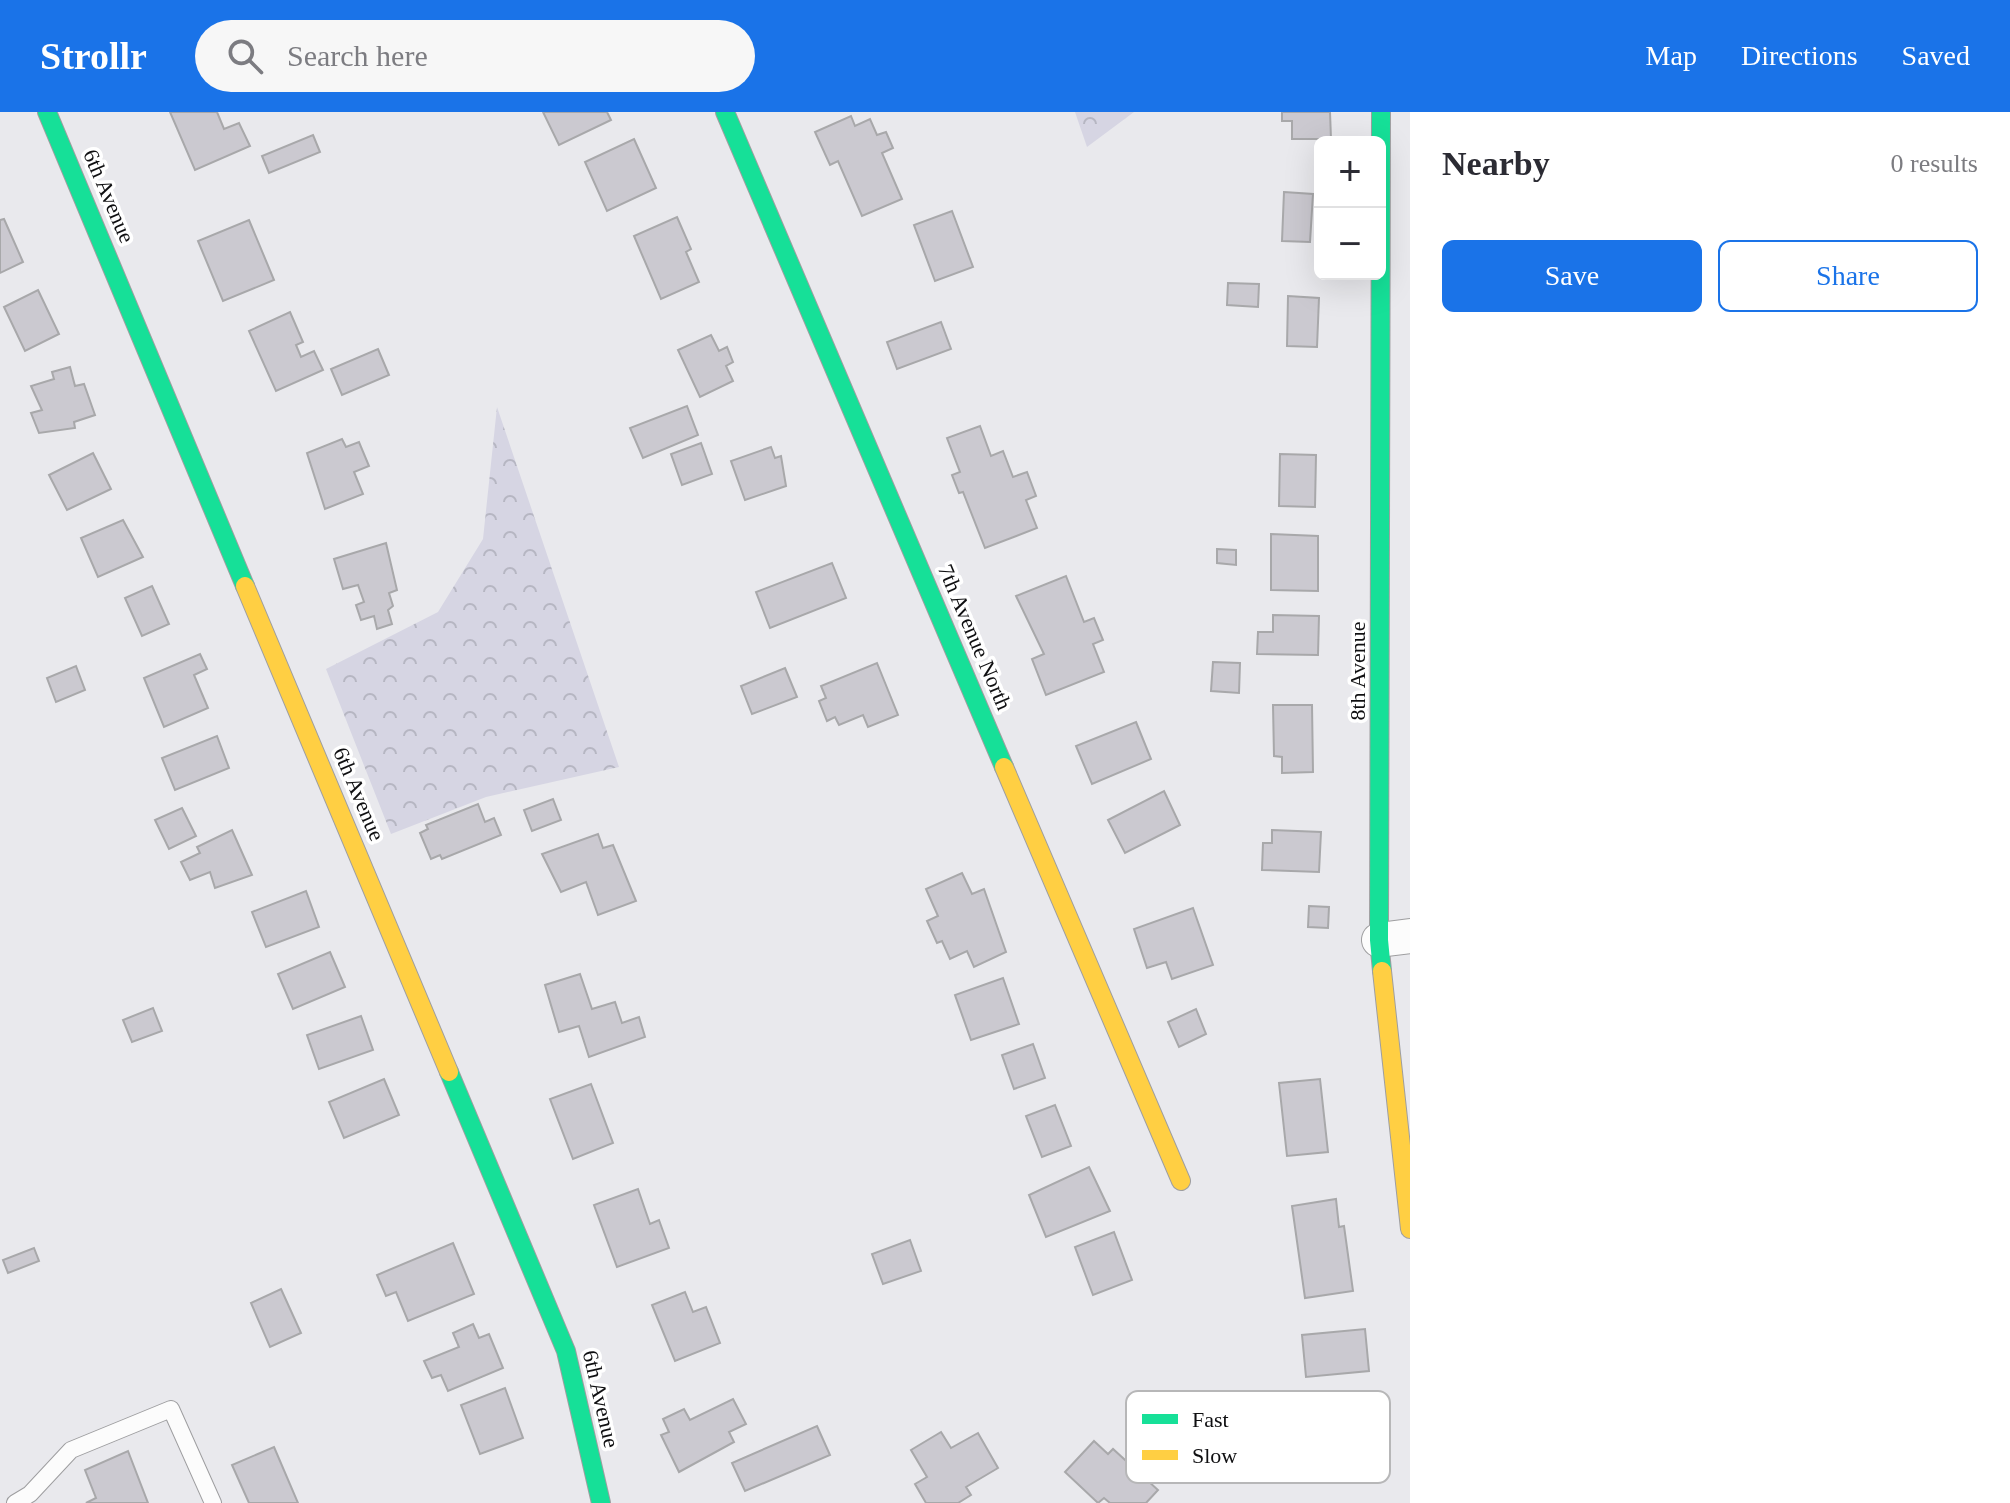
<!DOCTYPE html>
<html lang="en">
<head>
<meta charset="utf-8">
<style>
	body { margin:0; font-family:"Times New Roman",serif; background:#f7f7f7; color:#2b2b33 }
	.controls { position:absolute; right:24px; top:24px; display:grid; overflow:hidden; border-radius:12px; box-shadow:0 8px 32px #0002 }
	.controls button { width:72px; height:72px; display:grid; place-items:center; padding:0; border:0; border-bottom:2px solid #e1e1e2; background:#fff; color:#2b2b33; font:40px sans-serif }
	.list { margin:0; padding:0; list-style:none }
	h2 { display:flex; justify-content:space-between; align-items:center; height:104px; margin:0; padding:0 32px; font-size:34px }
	h2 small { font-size:26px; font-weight:400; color:#7c7c81 }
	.actions { display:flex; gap:16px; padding:24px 32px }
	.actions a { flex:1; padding:18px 0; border:2px solid #1a73e8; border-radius:12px; text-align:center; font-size:28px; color:#1a73e8 }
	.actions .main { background:#1a73e8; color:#fff }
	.icon { flex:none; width:44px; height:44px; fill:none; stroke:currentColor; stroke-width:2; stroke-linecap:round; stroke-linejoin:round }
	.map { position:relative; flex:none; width:1410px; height:1391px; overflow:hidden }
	header { display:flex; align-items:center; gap:48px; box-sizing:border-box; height:112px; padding:0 40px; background:#1a73e8; color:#fff }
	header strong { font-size:38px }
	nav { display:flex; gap:44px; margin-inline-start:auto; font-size:28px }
	.search { width:560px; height:72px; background:#f7f7f7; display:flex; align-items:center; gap:20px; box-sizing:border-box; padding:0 28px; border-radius:44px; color:#7c7c81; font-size:30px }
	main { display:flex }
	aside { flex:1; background:#fff }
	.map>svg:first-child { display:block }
</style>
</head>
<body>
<header>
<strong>Strollr</strong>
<div class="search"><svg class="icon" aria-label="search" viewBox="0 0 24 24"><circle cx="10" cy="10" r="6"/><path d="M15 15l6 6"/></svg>Search here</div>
<nav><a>Map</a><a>Directions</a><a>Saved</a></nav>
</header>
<main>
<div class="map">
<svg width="1410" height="1391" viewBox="0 0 1410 1391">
	<defs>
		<pattern id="forest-crowns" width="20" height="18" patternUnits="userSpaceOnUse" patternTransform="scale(2)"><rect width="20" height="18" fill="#d6d5e3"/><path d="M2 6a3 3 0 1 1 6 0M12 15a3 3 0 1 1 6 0" fill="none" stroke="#b6b6c2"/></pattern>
	</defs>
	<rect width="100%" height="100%" fill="#e9e9ed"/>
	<g fill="url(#forest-crowns)">
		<polygon points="1075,0 1134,0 1087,35"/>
		<polygon points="497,295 619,655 486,685 391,722 326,557 438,500 483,427"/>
	</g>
	<g fill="#cbc9d0" stroke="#a8a8aa" stroke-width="2">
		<polygon points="170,0 217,0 224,17 239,11 250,34 195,58"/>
		<polygon points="543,0 607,0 611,8 559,33"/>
		<polygon points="1282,0 1330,0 1331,27 1292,27 1292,9 1282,9"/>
		<polygon points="851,4 855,14 870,7 877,23 886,20 893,36 882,41 902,87 862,104 838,49 830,53 815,20"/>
		<polygon points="313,23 320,40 269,61 262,44"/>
		<polygon points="634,27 656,76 607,99 585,50"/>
		<polygon points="1284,80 1313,82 1310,130 1282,129"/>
		<polygon points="952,99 973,155 935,169 914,113"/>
		<polygon points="677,105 691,137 686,140 699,170 661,187 634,124"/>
		<polygon points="4,107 23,150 0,161 0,108"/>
		<polygon points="249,108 274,168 223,189 198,129"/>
		<polygon points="1228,171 1259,172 1258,195 1227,193"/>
		<polygon points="38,178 59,222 25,239 4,195"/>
		<polygon points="1288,184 1319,186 1317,235 1287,234"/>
		<polygon points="290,200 303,230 296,233 301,245 314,239 323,258 276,279 249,219"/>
		<polygon points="941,210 951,237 897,257 887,230"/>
		<polygon points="711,223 719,239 727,235 733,250 726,254 733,269 700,285 678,238"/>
		<polygon points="378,237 389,263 342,283 331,257"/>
		<polygon points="70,255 75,274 84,272 95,303 74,310 75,316 39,321 31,301 42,298 31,274 54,267 52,260"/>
		<polygon points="687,294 698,323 643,346 630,316"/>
		<polygon points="980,314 991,344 1003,339 1013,365 1027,360 1036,384 1026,388 1037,416 985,436 963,380 959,381 952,363 960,360 947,326"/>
		<polygon points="342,327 346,335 359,330 369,354 354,360 363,382 325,397 307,341"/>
		<polygon points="701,331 712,362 682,373 671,342"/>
		<polygon points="771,335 775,346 781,344 786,374 745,388 731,349"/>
		<polygon points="93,341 111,377 67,398 49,363"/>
		<polygon points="1280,342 1316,343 1315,395 1279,394"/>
		<polygon points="123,408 143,445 98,465 81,426"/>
		<polygon points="1271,422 1318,424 1318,479 1271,478"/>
		<polygon points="386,431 397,478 389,481 393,494 388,498 392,512 377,517 374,504 361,508 356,493 364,490 358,473 343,477 334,447"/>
		<polygon points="1217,437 1236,438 1236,453 1217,451"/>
		<polygon points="832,451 846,486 770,516 756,480"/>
		<polygon points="1066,464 1084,510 1094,506 1103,528 1093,532 1104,560 1046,583 1032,547 1044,542 1016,484"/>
		<polygon points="152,474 169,512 142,524 125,486"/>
		<polygon points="1273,503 1319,504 1318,543 1257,542 1258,520 1273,520"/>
		<polygon points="200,542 207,557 194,563 208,596 164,615 144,566"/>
		<polygon points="1213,550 1240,551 1239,581 1211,579"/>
		<polygon points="877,551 898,603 868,615 863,603 839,613 835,605 827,609 819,589 826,586 821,574"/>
		<polygon points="76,554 85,578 56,590 47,566"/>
		<polygon points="785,556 797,585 752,602 741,574"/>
		<polygon points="1273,593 1312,593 1313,660 1282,661 1282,645 1274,644"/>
		<polygon points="1136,610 1151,647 1092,672 1076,634"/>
		<polygon points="217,624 229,656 175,678 162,646"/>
		<polygon points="1164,679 1180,713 1125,741 1108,708"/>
		<polygon points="553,687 561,708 532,719 524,698"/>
		<polygon points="478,692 485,710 494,706 501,723 442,747 440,743 431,747 420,721 428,717 426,713"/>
		<polygon points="182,696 196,724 169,737 155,708"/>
		<polygon points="232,718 252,763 215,776 210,760 190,768 181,750 200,741 197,735"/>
		<polygon points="1272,718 1321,720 1319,760 1262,758 1263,731 1272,731"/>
		<polygon points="598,722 603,736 613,733 636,789 598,803 586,770 561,780 542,742"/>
		<polygon points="962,761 972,782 984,777 1006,840 974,855 967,839 950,847 942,829 937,831 927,809 938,804 926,777"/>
		<polygon points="306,779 319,815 266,835 252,800"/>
		<polygon points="1309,794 1329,795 1328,816 1308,815"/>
		<polygon points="1193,796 1213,853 1172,867 1166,850 1147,856 1134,817"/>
		<polygon points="330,840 345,875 293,897 278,862"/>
		<polygon points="580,862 592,897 615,890 622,911 639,905 645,925 589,945 579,914 559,920 545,873"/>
		<polygon points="1003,866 1019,912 971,928 955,883"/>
		<polygon points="153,896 162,919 132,930 123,908"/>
		<polygon points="1196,897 1206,922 1179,935 1168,910"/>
		<polygon points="361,904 373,938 319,957 307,923"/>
		<polygon points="1033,932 1045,966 1014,977 1002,943"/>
		<polygon points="384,967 399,1003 344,1026 329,990"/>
		<polygon points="1320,967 1328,1040 1287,1044 1279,971"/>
		<polygon points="591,972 613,1031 573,1047 550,987"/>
		<polygon points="1055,993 1071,1034 1042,1045 1026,1004"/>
		<polygon points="1089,1055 1110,1099 1046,1125 1029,1083"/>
		<polygon points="638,1077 650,1112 659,1108 669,1136 617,1155 594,1093"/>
		<polygon points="1336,1087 1339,1115 1344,1114 1353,1179 1305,1186 1292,1094"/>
		<polygon points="1114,1120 1132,1168 1093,1183 1075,1135"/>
		<polygon points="910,1128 921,1159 883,1172 872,1142"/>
		<polygon points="453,1131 474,1182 408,1209 396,1180 386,1184 377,1163"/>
		<polygon points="34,1136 39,1149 8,1161 3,1148"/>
		<polygon points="281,1177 301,1221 270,1235 251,1191"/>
		<polygon points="685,1180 693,1200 706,1195 720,1231 675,1249 652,1193"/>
		<polygon points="473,1212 479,1226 489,1222 503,1256 448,1279 441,1263 432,1266 424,1249 459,1235 453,1221"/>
		<polygon points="1365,1217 1369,1259 1306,1265 1302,1223"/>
		<polygon points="505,1276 523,1326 480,1342 461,1293"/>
		<polygon points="733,1287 746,1312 729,1320 734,1330 679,1360 661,1323 669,1320 663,1307 684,1297 690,1308"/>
		<polygon points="817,1314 830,1343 745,1379 732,1351"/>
		<polygon points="941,1320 951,1336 978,1321 998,1356 966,1375 971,1383 958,1391 926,1391 915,1372 927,1365 911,1338"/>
		<polygon points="1094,1329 1108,1342 1113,1337 1158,1378 1146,1391 1110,1391 1104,1386 1098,1391 1065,1360"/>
		<polygon points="274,1335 298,1391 249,1391 232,1353"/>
		<polygon points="128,1339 148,1391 86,1391 96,1386 85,1358"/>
	</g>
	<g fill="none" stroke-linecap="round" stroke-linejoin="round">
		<g stroke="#9e9ea0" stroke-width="18">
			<polyline id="lane" points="15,1391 30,1382 71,1338 171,1297 213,1391"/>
		</g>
		<g stroke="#9e9ea0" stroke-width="36">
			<polyline id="street" points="1379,828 1410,824"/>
		</g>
		<g stroke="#9e9ea0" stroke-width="20">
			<g id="fast">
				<polyline points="47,0 245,474"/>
				<polyline points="725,0 1004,655"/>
				<polyline points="1381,0 1379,828 1382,859"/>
				<polyline points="449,960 566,1239 601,1391"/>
			</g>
		</g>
		<g stroke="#9e9ea0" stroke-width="20">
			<g id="slow">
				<polyline points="245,474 449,960"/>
				<polyline points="1004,655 1181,1069"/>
				<polyline points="1382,859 1410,1117"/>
			</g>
		</g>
		<use href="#lane" stroke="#fcfcfc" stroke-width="16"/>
		<use href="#street" stroke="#fcfcfc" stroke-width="34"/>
		<use href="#fast" stroke="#16e098" stroke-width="18"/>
		<use href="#slow" stroke="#ffcf43" stroke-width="18"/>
	</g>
	<g text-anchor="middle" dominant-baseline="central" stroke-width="7" stroke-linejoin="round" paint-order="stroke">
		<g font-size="22" fill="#0f0f11" stroke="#fff">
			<text transform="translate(109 84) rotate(67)">6th Avenue</text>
			<text transform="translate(975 525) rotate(67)">7th Avenue North</text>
			<text transform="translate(1357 559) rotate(-90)">8th Avenue</text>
			<text transform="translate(359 682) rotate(67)">6th Avenue</text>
			<text transform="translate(601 1287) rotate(77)">6th Avenue</text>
		</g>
	</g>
	<rect x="1126" y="1279" width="264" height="92" rx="12" fill="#fff" stroke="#b7b7b8" stroke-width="2"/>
	<rect x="1142" y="1302" width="36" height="10" fill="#16e098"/>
	<rect x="1142" y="1338" width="36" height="10" fill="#ffcf43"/>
	<g font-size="22" fill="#0f0f11">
		<text x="1192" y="1315">Fast</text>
		<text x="1192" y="1351">Slow</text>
	</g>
</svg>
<div class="controls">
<button>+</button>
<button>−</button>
</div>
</div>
<aside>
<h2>Nearby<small>0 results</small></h2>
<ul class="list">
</ul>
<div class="actions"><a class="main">Save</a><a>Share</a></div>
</aside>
</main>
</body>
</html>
